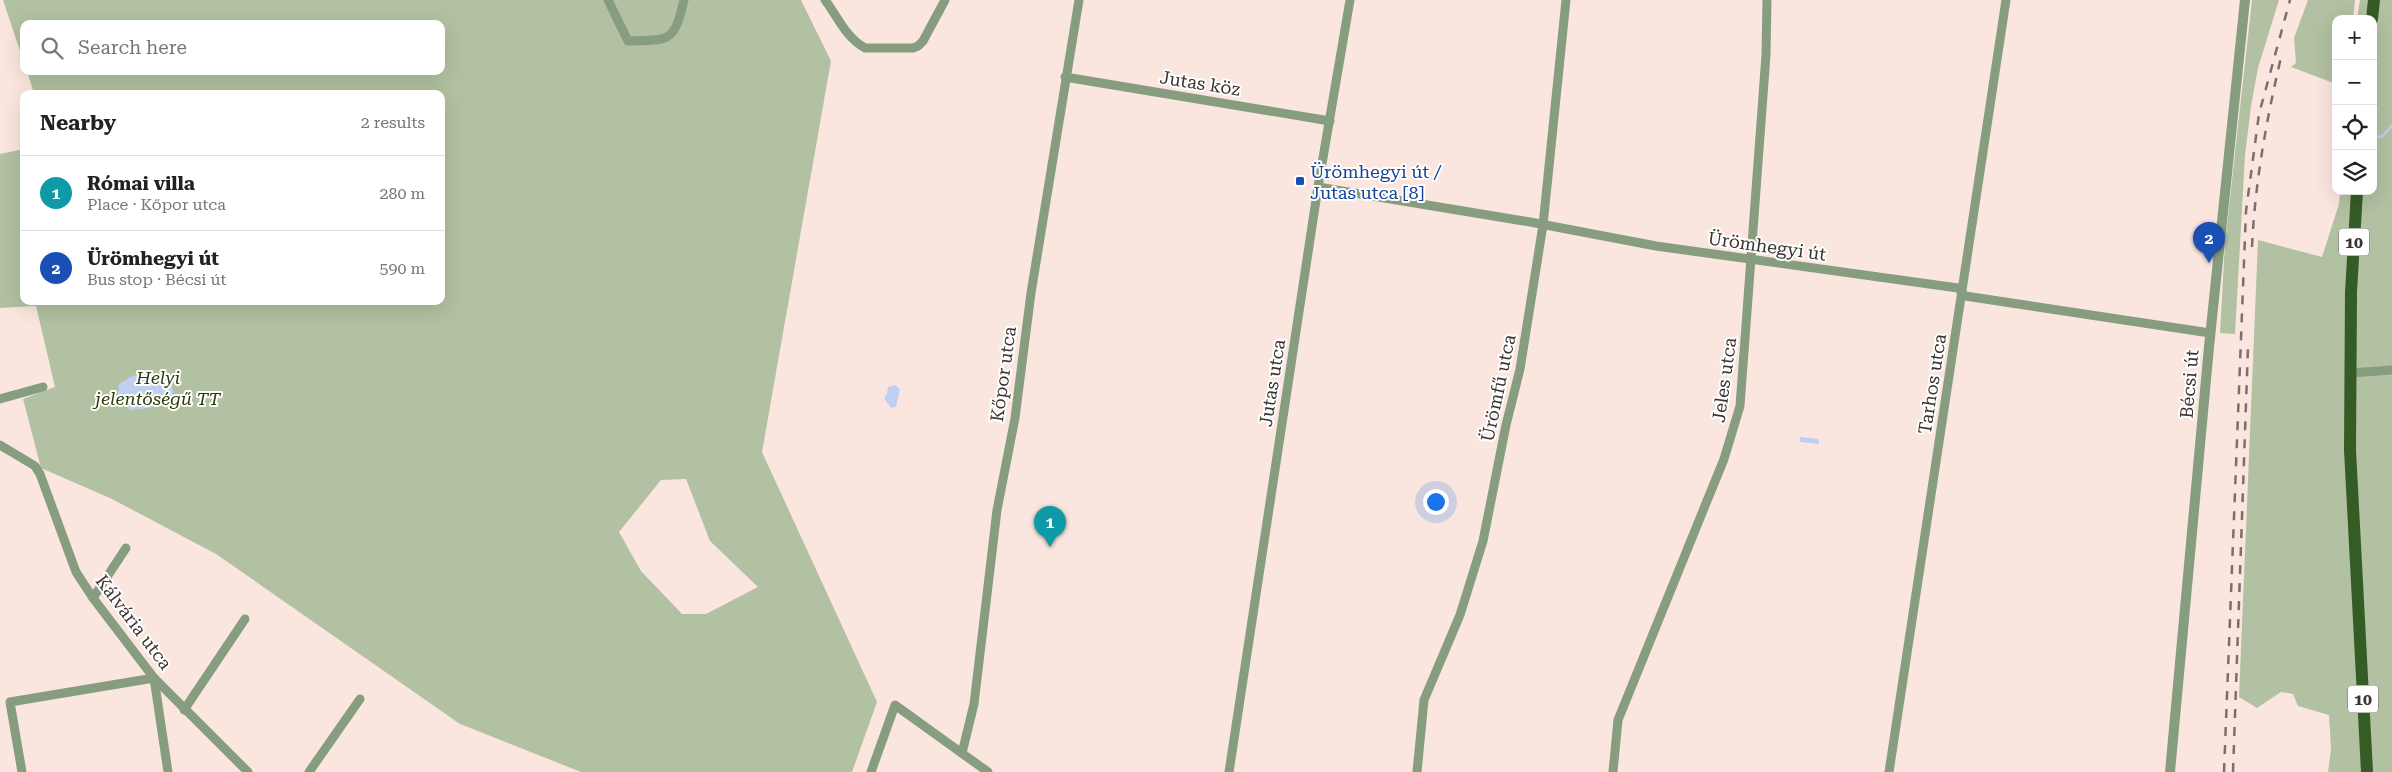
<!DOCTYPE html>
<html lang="en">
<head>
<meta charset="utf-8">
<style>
	body { margin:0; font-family:"Roboto Serif",serif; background:#f6f6f6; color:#222 }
	.controls { position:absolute; right:15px; top:15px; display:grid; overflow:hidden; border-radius:10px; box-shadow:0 5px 20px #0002 }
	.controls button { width:45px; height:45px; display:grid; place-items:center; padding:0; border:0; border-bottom:1px solid #e0e0e0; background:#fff; color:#222; font:25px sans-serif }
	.you { position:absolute; left:1435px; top:501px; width:18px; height:18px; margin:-12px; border:4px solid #fff; border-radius:50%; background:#1a73e8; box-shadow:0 0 0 8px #1a73e833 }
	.badge { display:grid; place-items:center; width:32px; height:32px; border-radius:50%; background:#b45309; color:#fff; font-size:16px; font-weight:700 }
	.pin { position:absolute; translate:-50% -41px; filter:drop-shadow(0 1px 2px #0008) }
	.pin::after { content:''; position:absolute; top:26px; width:18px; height:15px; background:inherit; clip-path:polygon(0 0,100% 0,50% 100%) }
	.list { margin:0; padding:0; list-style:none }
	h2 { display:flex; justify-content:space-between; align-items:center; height:65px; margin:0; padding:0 20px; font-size:21px }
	h2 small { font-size:16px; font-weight:400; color:#767676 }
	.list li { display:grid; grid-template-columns:32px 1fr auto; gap:15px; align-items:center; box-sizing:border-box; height:75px; padding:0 20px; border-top:1px solid #e0e0e0 }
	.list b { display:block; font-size:19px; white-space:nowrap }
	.list p { margin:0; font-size:16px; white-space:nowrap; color:#767676 }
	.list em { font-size:16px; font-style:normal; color:#767676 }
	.icon { flex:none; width:28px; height:28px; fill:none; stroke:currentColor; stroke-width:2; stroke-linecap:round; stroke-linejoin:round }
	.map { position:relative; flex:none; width:2392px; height:772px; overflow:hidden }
	.search { position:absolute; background:#fff; box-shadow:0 5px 20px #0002; left:20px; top:20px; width:425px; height:55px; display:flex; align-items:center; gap:12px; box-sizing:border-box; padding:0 18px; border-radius:10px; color:#767676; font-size:19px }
	.panel { position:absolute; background:#fff; box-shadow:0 5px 20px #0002; left:20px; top:90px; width:425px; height:215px; border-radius:10px }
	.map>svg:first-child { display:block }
</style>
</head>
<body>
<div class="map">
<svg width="2392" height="772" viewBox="0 0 2392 772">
	<rect width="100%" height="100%" fill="#fbe6df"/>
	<g fill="#b2c1a1" fill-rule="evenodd">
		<path d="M3 0H801L831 61 762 452 877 702 852 772H581L460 724 216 554 112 499 41 468 23 399 55 387 36 306 0 308V154L24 149V301H441V94H34L27 71H441V24H24V63ZM686 479 710 541 758 587 706 614H682L641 571 619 532 661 480Z"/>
		<polygon points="2252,0 2279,0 2258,68 2251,106 2245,155 2235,334 2220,333 2225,243"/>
		<polygon points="2308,0 2355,0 2353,19 2336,19 2336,84 2291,67 2296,63 2294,38"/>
		<polygon points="2360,0 2392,0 2392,772 2328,772 2331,749 2329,715 2298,706 2293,694 2281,692 2257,708 2239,697 2258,240 2322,257 2339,204 2340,191 2373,191 2373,19 2357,19"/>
	</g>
	<g fill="#bfcff1">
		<path d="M145 373C161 373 175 379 173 398 160 407 145 409 130 410L118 395 119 384 132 376Z"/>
		<polygon points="895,385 900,389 896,407 891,408 884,398 887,394 888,387"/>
		<polygon points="1800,437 1819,439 1819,444 1800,442"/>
	</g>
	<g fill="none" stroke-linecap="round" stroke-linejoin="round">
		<polyline stroke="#bfcff1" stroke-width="2.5" points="2373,138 2383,136 2392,125"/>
		<g stroke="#879d7f" stroke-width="9">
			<path d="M608 0 628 41C670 40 674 43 684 0"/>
			<path d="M825 0C838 17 846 38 865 48H913L918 46 923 41 945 0"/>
			<polyline points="1065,77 1330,121"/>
			<polyline points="1318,187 1530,222 1656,246 1958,288 1965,296 2210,333"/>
			<polyline points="2350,373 2392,370"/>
			<polyline points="0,399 43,387"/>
			<polyline points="0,445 35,466 40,474 76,572 93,598 154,678 248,772"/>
			<polyline points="93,598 126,548"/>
			<polyline points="154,678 168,772"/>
			<polyline points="184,710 245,619"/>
			<polyline points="962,753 974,704 997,510 1015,418 1031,293 1079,0"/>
			<polyline points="22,772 10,702 154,678"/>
			<polyline points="309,772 360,699"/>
			<polyline points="871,772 895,705 988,772"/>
			<polyline points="1229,772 1318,187 1350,0"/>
			<polyline points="1417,772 1424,700 1460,615 1483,541 1506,425 1520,369 1543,225 1566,0"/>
			<polyline points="1613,772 1618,720 1724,459 1740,406 1766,55 1767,0"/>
			<polyline points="1889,772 2006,0"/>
		</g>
		<polyline stroke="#879d7f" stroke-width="10" points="2170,772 2209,347 2245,0"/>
		<g stroke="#365c25" stroke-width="12">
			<polyline points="2372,19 2374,0"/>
			<polyline points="2357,191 2351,292 2350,450 2367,772"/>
		</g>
		<g stroke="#7b6f6b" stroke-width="2.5" stroke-dasharray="9 9" stroke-linecap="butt">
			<path d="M2252 247C2255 181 2267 117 2282 53"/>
			<polyline points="2224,772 2246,211 2259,114 2290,0"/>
			<polyline points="2233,772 2248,347"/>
		</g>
	</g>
	<rect fill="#1a4fb4" stroke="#fff" stroke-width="2" x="1295" y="176" width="10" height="10" rx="2.5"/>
	<g text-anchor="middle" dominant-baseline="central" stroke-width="4" stroke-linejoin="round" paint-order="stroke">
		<g fill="#fff" stroke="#76706e" stroke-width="1">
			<rect x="2339" y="228.5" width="30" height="27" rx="4"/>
			<rect x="2348" y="685.5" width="30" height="27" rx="4"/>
		</g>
		<g font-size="16" font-weight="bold" fill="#3b3330">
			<text x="2354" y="242">10</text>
			<text x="2363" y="699">10</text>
		</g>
		<g font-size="18" fill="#3b3330" stroke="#fff">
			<text transform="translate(1200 83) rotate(9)">Jutas köz</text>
			<text transform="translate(1767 246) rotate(8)">Ürömhegyi út</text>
			<text transform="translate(1003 374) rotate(-82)">Kőpor utca</text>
			<text transform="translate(1724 380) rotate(-82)">Jeles utca</text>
			<text transform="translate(1272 383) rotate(-81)">Jutas utca</text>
			<text transform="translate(1932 384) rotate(-81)">Tarhos utca</text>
			<text transform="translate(2189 384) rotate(-85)">Bécsi út</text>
			<text transform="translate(1498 388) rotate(-78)">Ürömfű utca</text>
			<text transform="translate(134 622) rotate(53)">Kálvária utca</text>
		</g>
		<g font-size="18" fill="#164399" stroke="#fff" text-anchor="start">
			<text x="1310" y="171">Ürömhegyi út /<tspan x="1310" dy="21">Jutas utca [8]</tspan></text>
		</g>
		<g font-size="18" font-style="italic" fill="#2a3d06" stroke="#fff">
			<text x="158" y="377">Helyi<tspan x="158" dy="21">jelentőségű TT</tspan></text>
		</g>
	</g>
</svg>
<div class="controls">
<button>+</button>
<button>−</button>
<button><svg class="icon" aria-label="locate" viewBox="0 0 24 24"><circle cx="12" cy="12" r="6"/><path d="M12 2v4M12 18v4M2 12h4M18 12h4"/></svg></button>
<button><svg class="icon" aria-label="layers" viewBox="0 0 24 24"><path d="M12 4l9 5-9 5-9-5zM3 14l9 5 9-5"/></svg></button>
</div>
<div class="you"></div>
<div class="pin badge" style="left:1050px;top:547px;background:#0f9aa8">1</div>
<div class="pin badge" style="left:2209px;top:263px;background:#1a4fb4">2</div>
<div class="search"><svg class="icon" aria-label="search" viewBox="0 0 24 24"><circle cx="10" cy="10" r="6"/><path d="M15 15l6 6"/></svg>Search here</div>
<section class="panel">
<h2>Nearby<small>2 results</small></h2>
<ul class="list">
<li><span class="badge" style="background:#0f9aa8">1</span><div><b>Római villa</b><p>Place · Kőpor utca</p></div><em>280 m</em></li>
<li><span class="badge" style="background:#1a4fb4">2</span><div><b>Ürömhegyi út</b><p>Bus stop · Bécsi út</p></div><em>590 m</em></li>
</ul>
</section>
</div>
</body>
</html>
